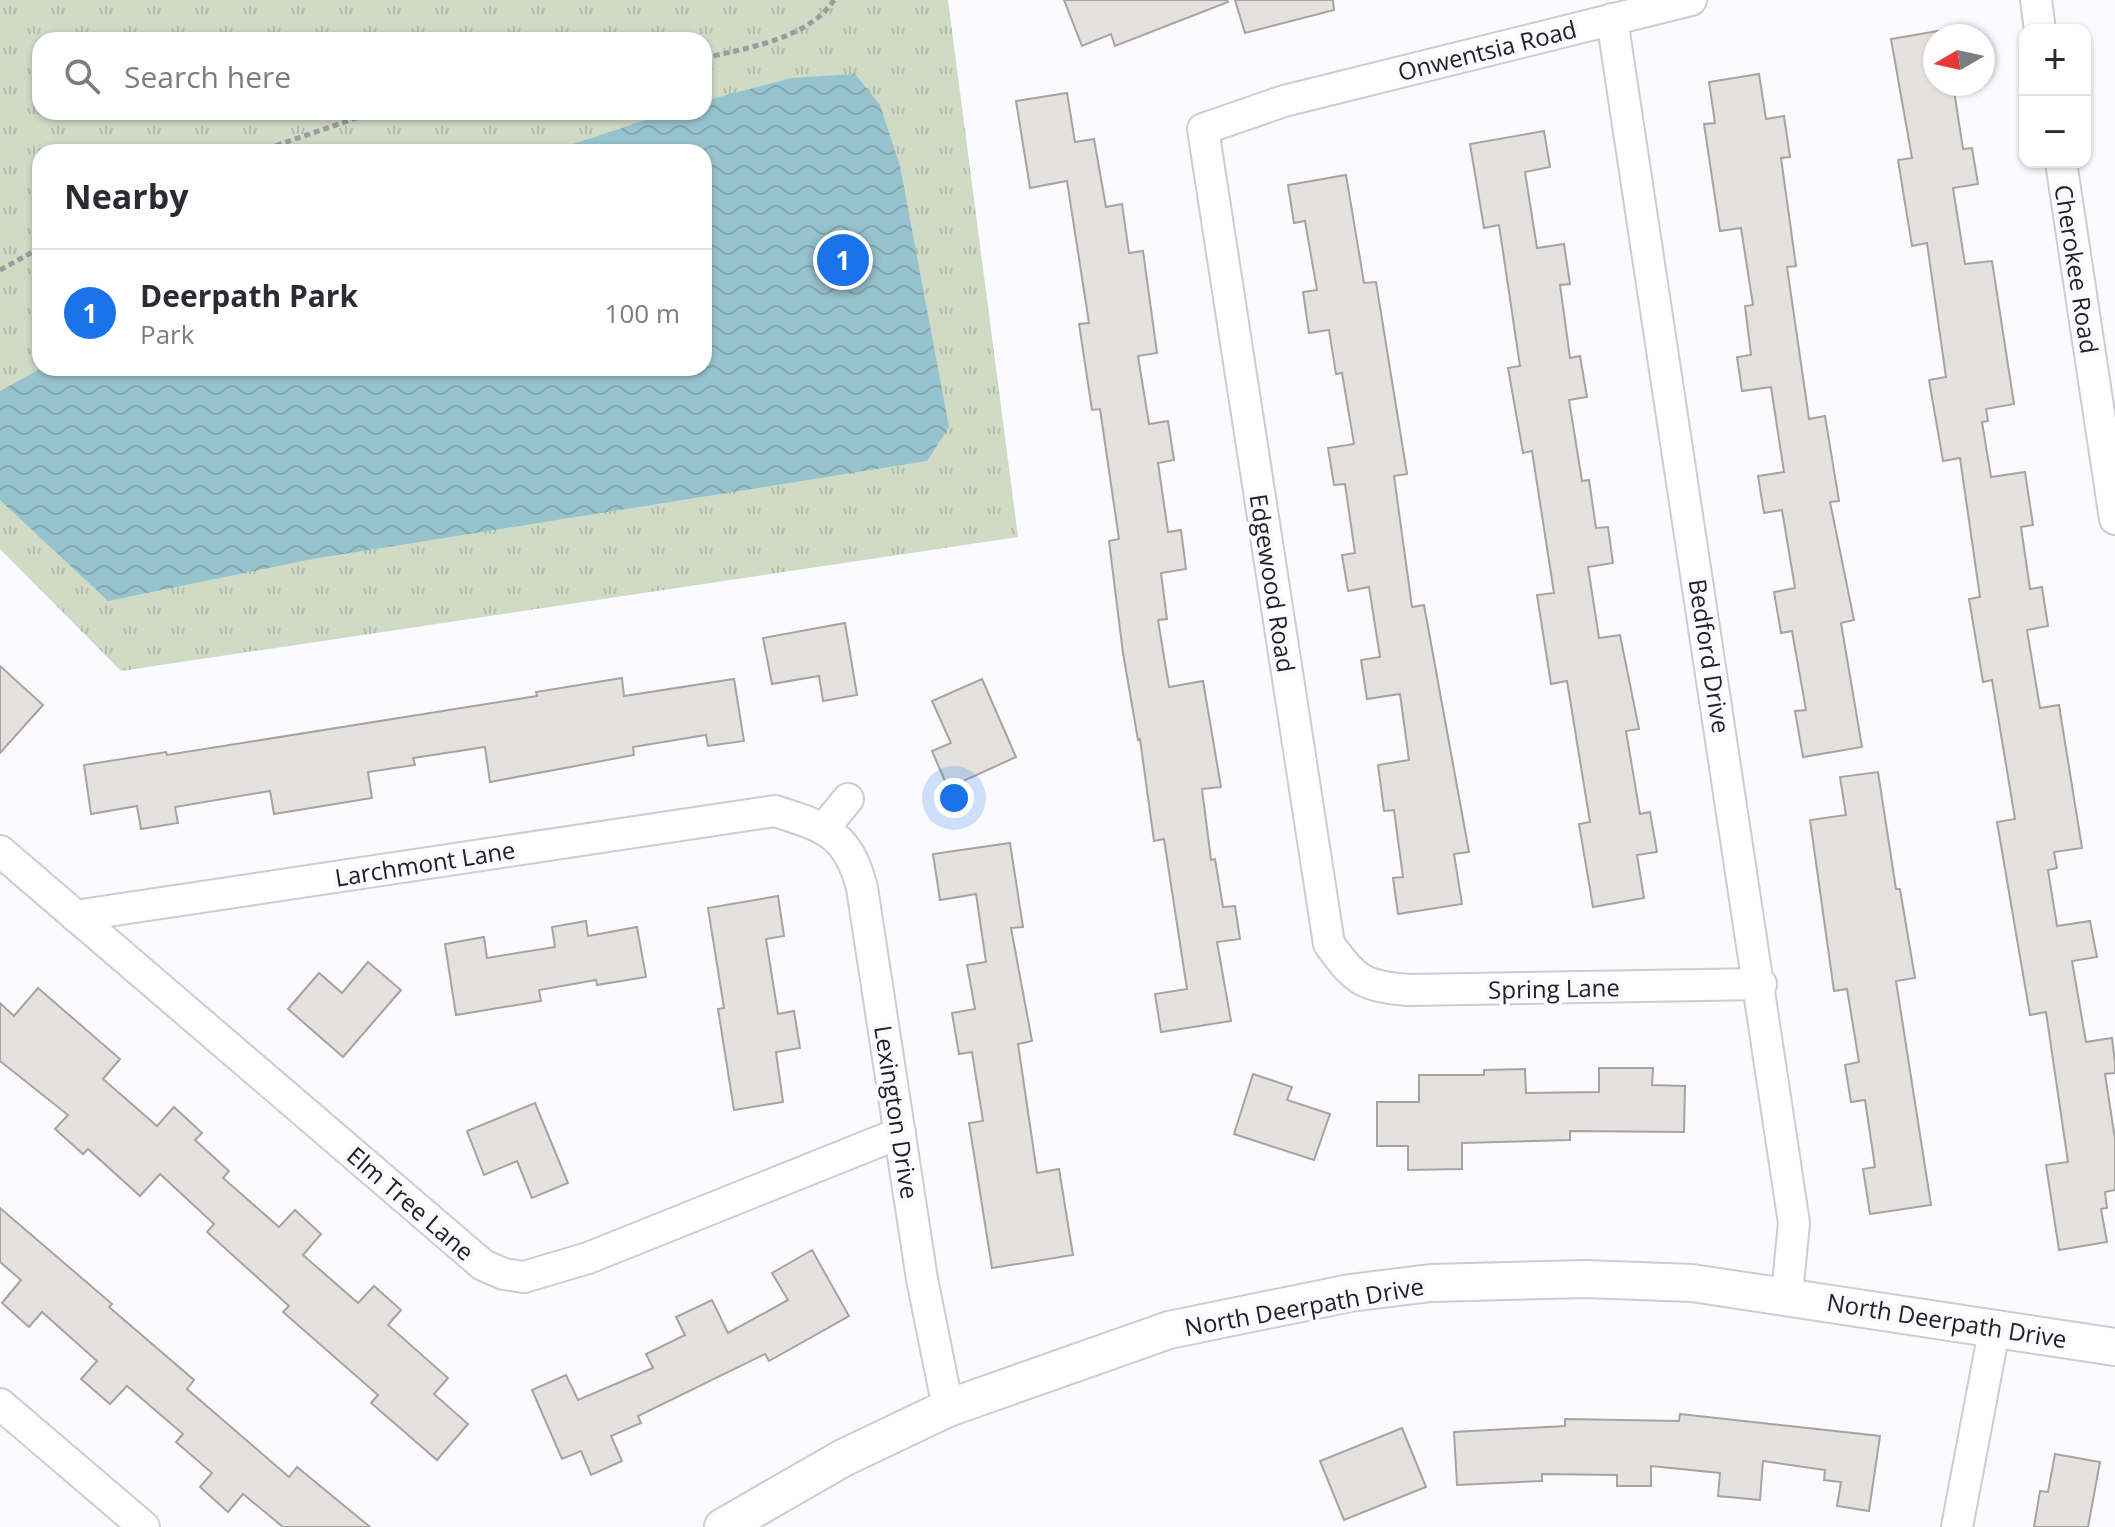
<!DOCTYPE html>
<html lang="en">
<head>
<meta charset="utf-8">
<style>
	body { margin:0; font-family:"Open Sans",sans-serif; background:#f7f7f7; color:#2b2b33 }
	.controls { position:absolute; right:24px; top:24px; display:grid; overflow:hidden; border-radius:16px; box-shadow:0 2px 6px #0004 }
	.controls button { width:72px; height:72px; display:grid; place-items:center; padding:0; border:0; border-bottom:2px solid #e1e1e2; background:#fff; color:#2b2b33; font:40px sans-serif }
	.compass { position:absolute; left:1923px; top:24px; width:72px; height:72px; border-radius:50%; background:#fff; box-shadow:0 2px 6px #0004; rotate:261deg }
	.you { position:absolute; left:954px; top:798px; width:28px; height:28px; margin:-20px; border:6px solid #fff; border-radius:50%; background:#1a73e8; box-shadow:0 0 0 12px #1a73e833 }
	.badge { display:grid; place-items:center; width:52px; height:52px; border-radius:50%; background:#1a73e8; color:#fff; font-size:26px; font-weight:700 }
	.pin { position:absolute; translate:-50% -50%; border:4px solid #fff; box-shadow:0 2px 8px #0006 }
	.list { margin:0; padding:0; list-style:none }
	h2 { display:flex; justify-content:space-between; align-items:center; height:104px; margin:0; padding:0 32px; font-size:34px }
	h2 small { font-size:26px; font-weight:400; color:#7c7c81 }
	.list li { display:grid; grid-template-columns:52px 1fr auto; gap:24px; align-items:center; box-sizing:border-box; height:128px; padding:0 32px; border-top:2px solid #e1e1e2 }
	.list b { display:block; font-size:30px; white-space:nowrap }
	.list p { margin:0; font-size:26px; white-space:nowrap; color:#7c7c81 }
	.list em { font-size:26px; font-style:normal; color:#7c7c81 }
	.icon { flex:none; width:44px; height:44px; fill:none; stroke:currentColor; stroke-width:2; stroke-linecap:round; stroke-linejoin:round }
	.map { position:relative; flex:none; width:2115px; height:1527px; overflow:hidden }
	.search { position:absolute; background:#fff; box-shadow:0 2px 6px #0004; left:32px; top:32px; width:680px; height:88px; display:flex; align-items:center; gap:20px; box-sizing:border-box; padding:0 28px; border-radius:24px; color:#7c7c81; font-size:30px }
	.panel { position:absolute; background:#fff; box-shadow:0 2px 6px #0004; left:32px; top:144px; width:680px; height:232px; border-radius:24px }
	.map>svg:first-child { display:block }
</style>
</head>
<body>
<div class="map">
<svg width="2115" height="1527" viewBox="0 0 2115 1527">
	<defs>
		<pattern id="park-tufts" width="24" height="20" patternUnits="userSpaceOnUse" patternTransform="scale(2)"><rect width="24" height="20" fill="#d0dbc6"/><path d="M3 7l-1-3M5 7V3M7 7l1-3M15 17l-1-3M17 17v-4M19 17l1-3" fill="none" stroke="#b2bcaa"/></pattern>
		<pattern id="water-waves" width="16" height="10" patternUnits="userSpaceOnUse" patternTransform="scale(2)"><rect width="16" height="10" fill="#97c3ce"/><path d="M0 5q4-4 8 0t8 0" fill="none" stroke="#82a7b1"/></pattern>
	</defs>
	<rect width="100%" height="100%" fill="#fafaff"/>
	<path fill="url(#park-tufts)" fill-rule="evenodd" d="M0 0H948L1018 537 121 671 0 549ZM40 40H704V112H40ZM40 152H704V368H40Z"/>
	<polygon fill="url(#water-waves)" points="855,74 880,105 900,166 949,427 927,461 312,559 108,601 0,500 0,391 42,368 704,368 704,152 549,152 670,112 704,112 704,101 791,78"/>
	<g fill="#e5e1de" stroke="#a7a3a0" stroke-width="2">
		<polygon points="1064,0 1227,0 1228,2 1115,46 1111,34 1082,46"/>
		<polygon points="1235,0 1333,0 1334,10 1245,33"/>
		<polygon points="1944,30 1945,36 1935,36 1935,84 1953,84 1963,149 1972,148 1978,184 1953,188 1965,264 1992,261 2014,404 1986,409 1988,421 1982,422 1991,477 2025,472 2033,525 2021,527 2030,589 2042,587 2048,626 2027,630 2040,708 2059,705 2082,848 2054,852 2057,868 2048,870 2057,926 2090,921 2097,957 2072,961 2086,1042 2112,1038 2115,1063 2115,1073 2105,1074 2115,1139 2115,1190 2105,1192 2107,1208 2101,1209 2107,1242 2059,1250 2046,1165 2068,1162 2046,1012 2030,1015 1997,822 2015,819 1992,680 1983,682 1969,599 1980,597 1960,458 1943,461 1929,380 1946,377 1927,243 1912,246 1898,160 1912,158 1891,39"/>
		<polygon points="1759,74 1766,119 1784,116 1790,157 1781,158 1796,266 1787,267 1809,419 1825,416 1839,501 1830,502 1854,620 1841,623 1862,747 1803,757 1795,711 1806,710 1792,631 1781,633 1774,592 1795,588 1782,510 1764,513 1758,476 1784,472 1771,387 1742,391 1737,357 1751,355 1745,306 1753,305 1741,228 1720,231 1704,124 1715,123 1709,82"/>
		<polygon points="1067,93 1075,142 1094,139 1106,207 1122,204 1129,253 1143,251 1157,353 1138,356 1149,424 1168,421 1174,460 1158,463 1168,532 1181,530 1186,569 1161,573 1167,619 1158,620 1169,687 1203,681 1221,787 1202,789 1211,860 1215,859 1223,907 1235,906 1240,939 1217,942 1231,1021 1161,1032 1155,994 1187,989 1164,839 1154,841 1140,739 1138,740 1123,653 1109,541 1119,539 1100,409 1092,410 1079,324 1089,323 1067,181 1030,188 1016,101"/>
		<polygon points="1544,131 1550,167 1525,172 1537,248 1564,244 1570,284 1560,285 1570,358 1580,356 1587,397 1569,400 1582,481 1589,480 1596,528 1608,527 1613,563 1588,567 1599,638 1620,635 1639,729 1626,731 1640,814 1650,812 1657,852 1637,855 1644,898 1593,907 1579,824 1590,822 1567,681 1551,684 1537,595 1554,593 1532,451 1523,453 1508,368 1520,366 1499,225 1484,228 1470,144"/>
		<polygon points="1346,175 1364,283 1376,282 1407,474 1394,476 1412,607 1424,605 1469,852 1454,854 1462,904 1398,914 1393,878 1403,877 1394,810 1384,811 1378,765 1409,760 1400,694 1367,699 1361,660 1380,657 1369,587 1348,591 1342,555 1355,553 1345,484 1334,485 1328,448 1354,444 1342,373 1336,374 1329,330 1309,333 1303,292 1317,290 1305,221 1294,223 1288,185"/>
		<polygon points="845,623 857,695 823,701 819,676 772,684 763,638"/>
		<polygon points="0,666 43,705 0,753"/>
		<polygon points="622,678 624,696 734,679 744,741 708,746 706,735 633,747 634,755 490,782 485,747 413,758 415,765 368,772 372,798 274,814 270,791 175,807 178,823 141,829 137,806 91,814 84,765 166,752 167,755 537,696 536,692"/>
		<polygon points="982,679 1016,757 948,788 932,751 951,743 932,701"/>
		<polygon points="1878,772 1896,889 1900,889 1915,978 1896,981 1931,1205 1870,1214 1863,1169 1875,1167 1865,1100 1851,1102 1845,1065 1859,1062 1847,989 1834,991 1810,820 1846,815 1840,777"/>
		<polygon points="1010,843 1023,927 1011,928 1032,1041 1018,1044 1037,1173 1059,1169 1073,1255 992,1268 969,1123 983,1121 972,1052 959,1054 952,1013 975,1009 967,965 986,962 976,894 940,900 933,854"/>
		<polygon points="778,896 784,936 766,939 778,1014 794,1011 800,1048 776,1052 783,1102 734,1110 718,1009 724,1008 708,908"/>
		<polygon points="586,921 588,936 637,927 646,977 597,985 596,980 539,990 541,1001 456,1015 445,944 484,937 487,958 555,947 552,927"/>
		<polygon points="368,962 401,990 343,1057 288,1009 319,973 342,993"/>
		<polygon points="38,988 120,1059 103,1079 157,1126 174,1107 202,1133 195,1140 229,1171 223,1178 279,1227 295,1210 321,1234 303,1255 358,1303 374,1286 401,1310 388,1325 448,1378 434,1394 468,1424 437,1460 371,1403 378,1395 283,1312 289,1306 207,1232 214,1224 160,1174 140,1196 88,1149 83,1154 55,1129 68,1115 0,1061 0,1003 14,1016"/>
		<polygon points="1599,1068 1653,1068 1652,1085 1685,1086 1684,1132 1570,1131 1570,1140 1462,1143 1462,1169 1408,1170 1408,1146 1377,1146 1377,1102 1419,1102 1419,1075 1484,1075 1484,1070 1525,1069 1526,1093 1599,1092"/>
		<polygon points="1253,1074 1292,1087 1287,1100 1330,1114 1314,1160 1234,1134"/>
		<polygon points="535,1103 568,1183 532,1198 517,1161 484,1175 467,1131"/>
		<polygon points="0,1208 112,1304 109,1307 194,1380 187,1389 289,1477 297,1467 370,1527 283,1527 243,1494 228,1512 200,1487 212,1473 176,1442 183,1434 127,1386 110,1404 81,1379 97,1361 42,1312 29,1327 2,1303 21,1280 0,1262"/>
		<polygon points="812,1250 849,1316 769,1361 765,1354 638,1416 641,1423 611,1436 622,1461 591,1475 581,1451 562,1459 532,1390 566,1375 578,1400 653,1368 646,1354 685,1335 676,1317 712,1300 728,1333 788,1300 772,1273"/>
		<polygon points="1680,1414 1880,1436 1869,1511 1837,1506 1841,1482 1824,1480 1825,1470 1763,1461 1760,1500 1718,1496 1720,1473 1651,1466 1651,1486 1617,1486 1617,1475 1542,1474 1542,1481 1457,1485 1454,1432 1565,1426 1565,1419 1679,1421"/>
		<polygon points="1402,1428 1426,1487 1344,1520 1320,1461"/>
		<polygon points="2055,1454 2100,1462 2088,1527 2034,1527 2040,1491 2048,1492"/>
	</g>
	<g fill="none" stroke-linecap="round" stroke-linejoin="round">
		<g stroke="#cdcdd1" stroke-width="34">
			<g id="minor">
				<path d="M1691 0 1284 101 1203 129 1329 944C1356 981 1363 986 1408 990L1761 984"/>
				<polyline points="2036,0 2040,30"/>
				<polyline points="1612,19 1794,1223 1787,1294"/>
				<polyline points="2061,162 2115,519"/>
				<polyline points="825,827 848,799"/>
				<polyline points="0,851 483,1265 504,1274 524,1277 588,1258 900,1133"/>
				<path d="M75 916 775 811C825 827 848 833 862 888L922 1279 948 1408"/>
				<polyline points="0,1404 144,1527"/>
				<polyline points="1957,1527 1995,1326"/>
			</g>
		</g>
		<g stroke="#cdcdd1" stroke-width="40">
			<polyline id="tertiary" points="723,1527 843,1458 948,1408 1169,1330 1350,1293 1431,1283 1586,1279 1692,1283 2115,1347"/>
		</g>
		<g stroke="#9c9ca0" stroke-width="5" stroke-dasharray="6 4" stroke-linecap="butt">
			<path d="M704 58C747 48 808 39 834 0"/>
			<polyline points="257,152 374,112"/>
			<polyline points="0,270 40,248"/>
		</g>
		<use href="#minor" stroke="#fff" stroke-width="30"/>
		<use href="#tertiary" stroke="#fff" stroke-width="36"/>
	</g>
	<g text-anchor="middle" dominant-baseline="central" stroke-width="8" stroke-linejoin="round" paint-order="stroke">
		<g font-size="24" fill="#222224" stroke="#fafaff">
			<text transform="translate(1487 50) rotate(-14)">Onwentsia Road</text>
			<text transform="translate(2077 269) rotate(81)">Cherokee Road</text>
			<text transform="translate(1273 583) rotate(81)">Edgewood Road</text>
			<text transform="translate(1710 656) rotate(81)">Bedford Drive</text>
			<text transform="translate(425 863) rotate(-9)">Larchmont Lane</text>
			<text transform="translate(1554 988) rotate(-1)">Spring Lane</text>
			<text transform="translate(897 1112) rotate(81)">Lexington Drive</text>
			<text transform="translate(411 1203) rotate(41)">Elm Tree Lane</text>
			<text transform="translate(1304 1306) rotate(-10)">North Deerpath Drive</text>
			<text transform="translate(1947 1320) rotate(9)">North Deerpath Drive</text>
		</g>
	</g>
</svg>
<div class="controls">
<button>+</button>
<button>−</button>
</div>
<svg class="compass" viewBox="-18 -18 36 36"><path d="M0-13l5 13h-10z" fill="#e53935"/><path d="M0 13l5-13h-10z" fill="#7c7c81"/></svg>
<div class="you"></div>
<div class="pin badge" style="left:843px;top:260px">1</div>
<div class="search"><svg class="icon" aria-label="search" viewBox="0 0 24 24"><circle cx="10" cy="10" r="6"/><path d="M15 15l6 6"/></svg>Search here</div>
<section class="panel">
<h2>Nearby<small></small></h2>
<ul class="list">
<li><span class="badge">1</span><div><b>Deerpath Park</b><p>Park</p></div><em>100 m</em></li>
</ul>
</section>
</div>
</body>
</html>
